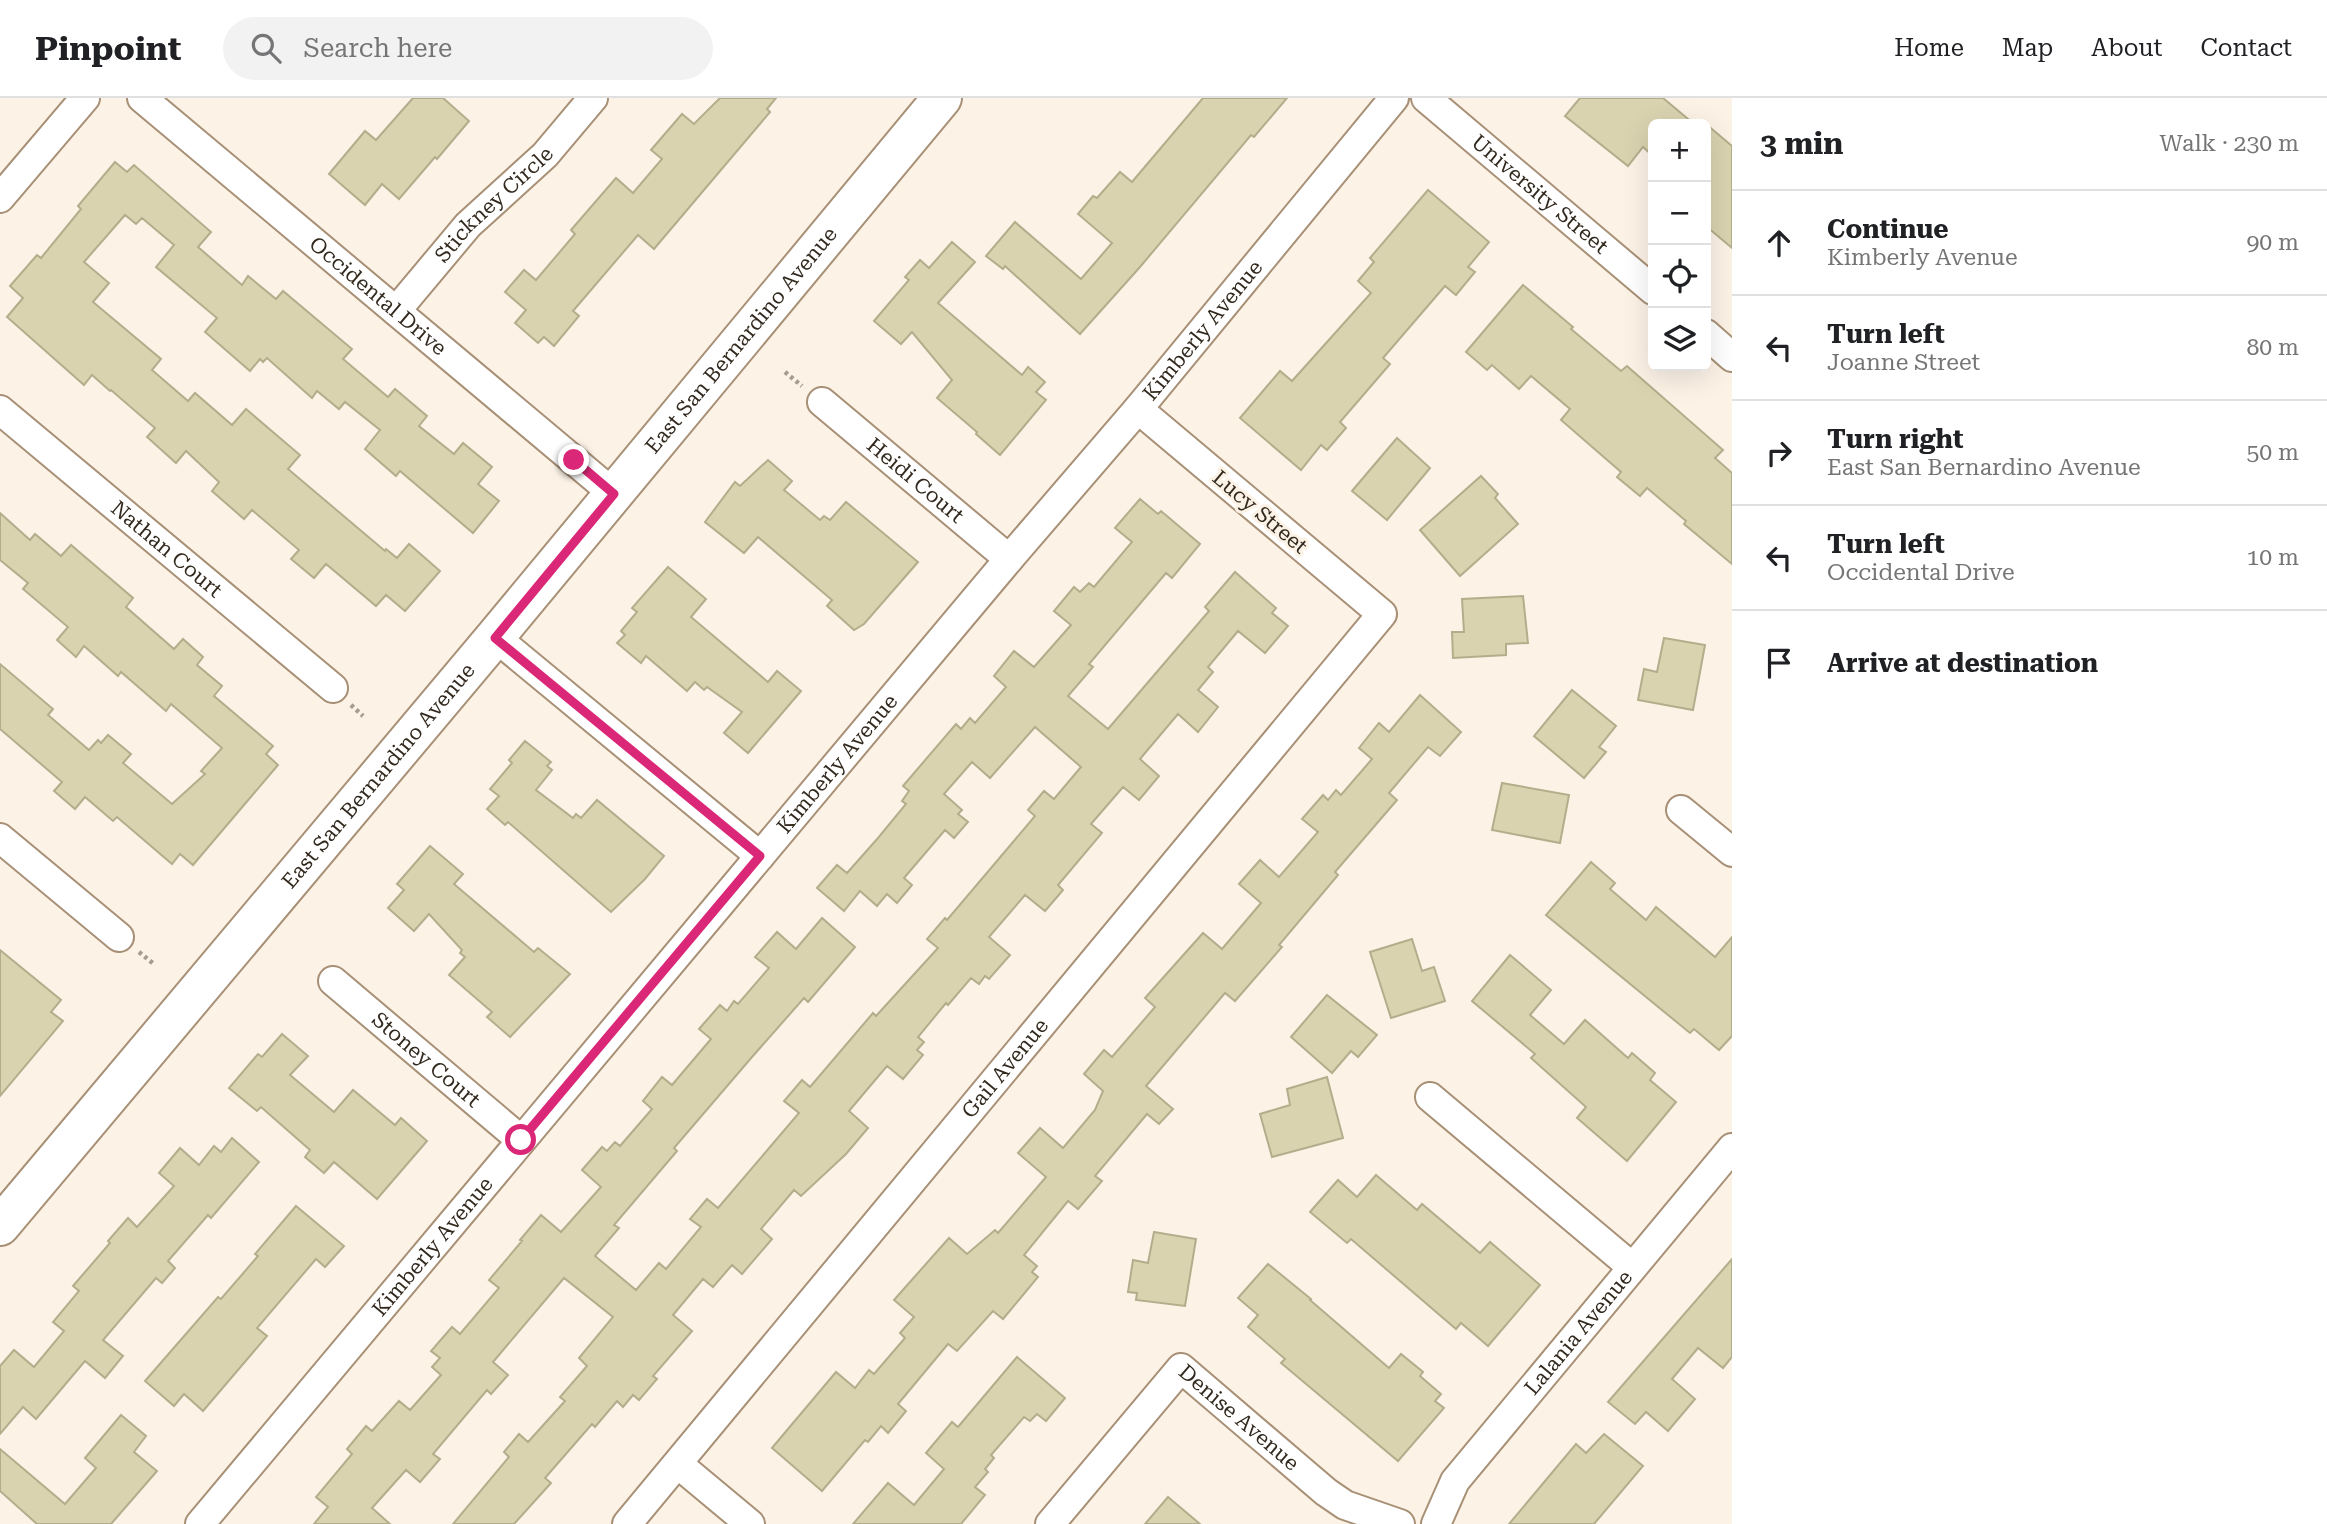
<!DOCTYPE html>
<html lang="en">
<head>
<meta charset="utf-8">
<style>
	body { margin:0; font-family:"Roboto Serif",serif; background:#f2f2f2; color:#202124 }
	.controls { position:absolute; right:21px; top:21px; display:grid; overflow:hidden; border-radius:10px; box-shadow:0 7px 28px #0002 }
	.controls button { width:63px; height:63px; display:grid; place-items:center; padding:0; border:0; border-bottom:2px solid #e0e0e0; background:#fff; color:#202124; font:35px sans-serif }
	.stop { position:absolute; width:21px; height:21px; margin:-16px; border:5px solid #db2777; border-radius:50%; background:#fff }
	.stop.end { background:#db2777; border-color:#fff; box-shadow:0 2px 7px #0008 }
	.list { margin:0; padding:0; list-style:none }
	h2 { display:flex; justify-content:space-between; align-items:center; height:91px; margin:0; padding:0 28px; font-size:30px }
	h2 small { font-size:23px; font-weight:400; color:#757577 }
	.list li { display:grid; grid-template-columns:46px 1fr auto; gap:21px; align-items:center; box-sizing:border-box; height:105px; padding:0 28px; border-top:2px solid #e0e0e0 }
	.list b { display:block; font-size:26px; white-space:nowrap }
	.list p { margin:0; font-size:23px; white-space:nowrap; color:#757577 }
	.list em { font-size:23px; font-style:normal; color:#757577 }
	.icon { flex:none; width:38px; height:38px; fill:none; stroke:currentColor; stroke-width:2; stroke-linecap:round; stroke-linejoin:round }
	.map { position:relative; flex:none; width:1732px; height:1426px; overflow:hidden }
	header { display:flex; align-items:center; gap:42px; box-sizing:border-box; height:98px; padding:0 35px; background:#fff; border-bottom:2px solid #e0e0e0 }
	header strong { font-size:33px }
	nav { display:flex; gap:38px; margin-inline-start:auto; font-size:24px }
	.search { width:490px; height:63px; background:#f2f2f2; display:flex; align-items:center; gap:18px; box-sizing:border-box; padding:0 24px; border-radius:38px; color:#757577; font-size:26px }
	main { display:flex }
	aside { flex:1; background:#fff }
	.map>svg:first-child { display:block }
</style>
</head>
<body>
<header>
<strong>Pinpoint</strong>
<div class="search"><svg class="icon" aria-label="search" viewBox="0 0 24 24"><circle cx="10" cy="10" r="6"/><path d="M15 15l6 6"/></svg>Search here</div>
<nav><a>Home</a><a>Map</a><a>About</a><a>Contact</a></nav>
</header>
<main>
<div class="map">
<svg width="1732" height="1426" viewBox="0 0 1732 1426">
	<rect width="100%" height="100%" fill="#fcf2e6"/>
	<g fill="#dad3b0" stroke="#b4ad8b" stroke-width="2">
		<polygon points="413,0 443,0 469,23 437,61 435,59 399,101 382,86 365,107 329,76 365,33 376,42"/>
		<polygon points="720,0 776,0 767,11 770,14 654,151 638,137 573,213 579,218 554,248 544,239 538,245 515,225 526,212 505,194 524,172 536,182 575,136 571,132 616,80 633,95 662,61 651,52 682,16 694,26"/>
		<polygon points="1203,0 1287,0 1254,39 1251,37 1140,169 1080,236 1005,168 1003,171 986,158 1015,124 1081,181 1112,145 1078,116 1093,98 1097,100 1120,74 1132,84"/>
		<polygon points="1580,0 1663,0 1694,26 1653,26 1653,58 1643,49 1628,68 1565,18"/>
		<polygon points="1706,26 1732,48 1732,150 1706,128"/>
		<polygon points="115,64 127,74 134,67 211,134 198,149 242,187 248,178 276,201 283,193 352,251 343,261 388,299 395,291 427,318 419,328 454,356 463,345 492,369 478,386 499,403 473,435 400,373 396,378 365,351 380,332 345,304 339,311 317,293 312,300 267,260 263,264 260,261 250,273 205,234 217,220 156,169 174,147 142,120 136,126 125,117 84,164 109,185 93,204 161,261 152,272 188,303 195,295 232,327 246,311 300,357 288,371 385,453 386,451 397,460 409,446 440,473 405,513 386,497 376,508 326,466 314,480 291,461 299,452 252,412 244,421 212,393 219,384 186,353 176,365 147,339 155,330 111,292 110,293 92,277 84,287 7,219 23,200 10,188 37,157 41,160 81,111 78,108"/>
		<polygon points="1428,92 1489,144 1468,169 1475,174 1456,197 1445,188 1383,260 1390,266 1340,324 1346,330 1327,352 1321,347 1301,372 1240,320 1280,273 1292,283 1371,195 1358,183 1374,164 1370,160"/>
		<polygon points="952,144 975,164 938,205 1022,277 1028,269 1045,284 1036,294 1046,302 1000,357 976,336 977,334 937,300 952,282 912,234 901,246 874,223 909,182 905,179 920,162 929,170"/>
		<polygon points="1523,187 1573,229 1571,231 1621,273 1627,268 1723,352 1715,360 1732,375 1732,466 1684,426 1686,423 1647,390 1640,398 1617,379 1621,374 1561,322 1570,311 1531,278 1519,291 1492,267 1487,272 1466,254"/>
		<polygon points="1397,340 1430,370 1387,422 1352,393"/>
		<polygon points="768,362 792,383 784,392 820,422 824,418 830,422 846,404 918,464 864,526 854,532 827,508 832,502 758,439 744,455 705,424 735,384 740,388"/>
		<polygon points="1481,378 1498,396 1495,400 1518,426 1460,478 1420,432"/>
		<polygon points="1140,401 1158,416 1161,413 1200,446 1172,480 1166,475 1089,566 1093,569 1068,598 1108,631 1209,513 1205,509 1235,474 1276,510 1272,515 1288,528 1265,555 1238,533 1208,569 1213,574 1198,592 1218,609 1198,634 1178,616 1140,661 1159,678 1139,702 1123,689 1091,726 1102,735 1058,787 1063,792 1045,813 1025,797 989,839 1010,857 989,881 985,878 979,886 971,880 948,907 946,905 918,939 924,944 917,952 923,957 903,981 887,968 849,1013 868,1030 846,1056 801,1098 794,1092 761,1131 772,1141 742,1176 732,1167 713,1189 703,1181 673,1217 692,1233 653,1278 657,1281 639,1302 633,1297 623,1309 617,1303 595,1329 592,1326 545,1380 551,1385 514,1426 453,1426 509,1359 504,1354 519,1336 528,1344 565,1303 560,1299 587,1268 579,1260 613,1219 564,1180 493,1264 508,1277 491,1296 487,1292 433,1356 440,1361 420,1384 406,1372 372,1410 390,1426 314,1426 328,1409 316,1399 352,1356 347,1351 366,1328 372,1333 399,1303 410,1312 441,1277 432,1269 440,1260 431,1253 452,1229 460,1236 499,1190 489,1182 522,1143 520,1142 541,1117 561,1134 601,1089 582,1072 602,1049 607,1053 615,1044 620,1048 652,1011 643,1003 662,979 672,987 711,941 699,931 720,907 727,913 734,903 738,906 769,870 755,859 777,834 796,851 822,820 855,849 808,904 804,900 752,959 674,1050 677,1053 614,1127 619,1130 595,1158 636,1192 659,1165 666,1171 701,1129 690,1121 707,1101 718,1110 799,1015 784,1003 802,982 810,989 873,915 876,918 938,850 927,841 945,820 947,822 1035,718 1028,712 1044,693 1054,701 1081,669 1035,629 990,680 972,664 944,696 962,712 958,716 968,724 954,740 945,732 904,780 912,787 897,805 887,796 877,808 860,793 844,813 817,790 837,767 847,775 878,740 906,706 902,703 909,693 903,688 956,626 961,631 970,620 975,625 1006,589 994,578 1014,553 1034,569 1071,527 1054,513 1074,489 1080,494 1089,485 1094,489 1132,444 1115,430"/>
		<polygon points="0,415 30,442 35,436 61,458 71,447 133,500 126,509 174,551 183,541 203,559 197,567 222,588 214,598 273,648 266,656 278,667 193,767 180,756 172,766 117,719 113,723 85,699 75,711 54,693 62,684 0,631 0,566 53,611 48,617 89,652 98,642 101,645 108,637 131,656 123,665 172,706 205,676 201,673 222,650 171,606 166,613 121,574 118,578 84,548 76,559 57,542 68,529 23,491 28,485 0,462"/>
		<polygon points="668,469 706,501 691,519 768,584 777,573 801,593 748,655 724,635 742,614 707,589 704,592 695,584 687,593 646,558 641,565 617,545 625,537 621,533 637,514 632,510"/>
		<polygon points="1523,498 1528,545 1506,546 1506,557 1453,560 1452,534 1464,534 1462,501"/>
		<polygon points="1664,540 1705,547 1693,612 1638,602 1644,571 1657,574"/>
		<polygon points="1572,592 1616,628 1599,649 1606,654 1584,680 1534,638"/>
		<polygon points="1420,597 1461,634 1440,658 1428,649 1389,695 1397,702 1335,774 1338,777 1279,847 1282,849 1235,903 1225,895 1146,988 1173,1011 1159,1026 1147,1016 1095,1078 1102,1083 1078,1111 1068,1103 1024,1157 1037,1168 1032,1174 1038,1179 1003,1221 993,1213 957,1253 948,1246 898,1306 906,1313 888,1335 881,1328 868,1344 865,1342 822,1393 772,1350 836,1274 855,1290 869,1272 874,1276 905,1240 900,1235 914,1219 894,1202 949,1140 967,1156 995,1132 998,1135 1046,1079 1018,1055 1040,1030 1063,1050 1095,1012 1103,993 1084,976 1104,952 1112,959 1155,909 1145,900 1203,835 1222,851 1261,805 1239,786 1260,762 1279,779 1318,734 1302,721 1323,697 1328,702 1336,692 1341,697 1372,661 1359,650 1379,625 1389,634"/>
		<polygon points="525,643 551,664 547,668 552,672 536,692 573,720 576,716 581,720 597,702 664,758 645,781 611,814 508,724 505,727 487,711 499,698 490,691 512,665 509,662"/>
		<polygon points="1502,685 1569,697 1560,745 1492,732"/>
		<polygon points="430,748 463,776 454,786 534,854 538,850 570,876 510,939 487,919 492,914 449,877 465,859 460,855 462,852 429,816 414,833 388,810 404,792 397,786"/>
		<polygon points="1591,764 1615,785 1610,791 1646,822 1656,809 1715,859 1732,839 1732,938 1719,952 1694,931 1690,935 1546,817"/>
		<polygon points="1412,841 1422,873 1434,869 1445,903 1391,920 1370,854"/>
		<polygon points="0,852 61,902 51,914 63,923 0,998"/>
		<polygon points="1510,857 1551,892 1530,917 1564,946 1585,922 1628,960 1632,955 1655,975 1650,982 1676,1004 1627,1063 1577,1020 1586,1009 1531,960 1535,956 1472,903"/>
		<polygon points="1327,897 1377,937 1358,959 1351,953 1332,975 1291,939"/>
		<polygon points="282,936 308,958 290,977 334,1014 353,992 395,1027 401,1020 427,1043 377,1101 334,1064 324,1075 305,1059 310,1052 261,1009 257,1013 229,990 258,956 262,959"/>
		<polygon points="1327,979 1343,1040 1272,1059 1260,1016 1290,1007 1287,991"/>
		<polygon points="232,1040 259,1064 211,1120 208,1117 168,1163 175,1170 162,1185 156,1180 103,1242 123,1258 105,1280 85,1263 36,1321 23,1309 0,1336 0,1268 14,1252 34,1269 64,1233 53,1224 79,1193 73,1188 110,1145 108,1143 128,1120 137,1129 174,1088 159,1075 180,1050 199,1067 214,1048 221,1054"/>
		<polygon points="1376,1077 1417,1112 1422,1106 1480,1155 1490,1144 1540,1187 1488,1248 1461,1225 1456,1231 1351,1141 1347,1145 1310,1114 1338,1082 1357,1099"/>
		<polygon points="296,1108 344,1148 325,1169 316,1161 257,1230 267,1238 203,1313 184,1296 174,1308 145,1283 218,1199 221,1201 258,1158 255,1156"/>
		<polygon points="1154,1134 1196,1141 1185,1208 1136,1202 1137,1195 1128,1194 1133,1162 1148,1165"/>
		<polygon points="1732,1161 1732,1259 1723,1270 1698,1250 1672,1281 1695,1301 1668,1333 1646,1314 1635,1326 1608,1304"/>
		<polygon points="1268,1166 1311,1201 1310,1202 1389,1270 1401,1256 1423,1274 1420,1278 1441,1296 1435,1303 1444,1310 1398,1363 1281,1265 1285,1261 1248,1229 1258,1217 1238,1200"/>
		<polygon points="1017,1259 1065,1300 1046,1323 1037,1316 1030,1323 1024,1319 991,1357 994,1360 985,1371 988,1374 975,1389 985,1397 961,1426 853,1426 888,1385 914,1407 944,1371 926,1355 952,1324 958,1329"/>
		<polygon points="121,1317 146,1338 134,1354 157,1373 111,1426 37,1426 0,1393 0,1351 65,1406 96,1370 85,1360"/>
		<polygon points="1604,1336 1643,1368 1594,1426 1509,1426 1576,1346 1586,1355"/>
		<polygon points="1168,1399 1200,1426 1145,1426"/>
	</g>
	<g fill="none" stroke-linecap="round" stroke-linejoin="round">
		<g stroke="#a89076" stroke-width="32">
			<g id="street">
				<path id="s1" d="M142 0 614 396"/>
				<path id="s2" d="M1426 0 1653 192"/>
				<polyline points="0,100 85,0"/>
				<path id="s3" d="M396 213 468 127 545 57 593 0"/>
				<polyline points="1706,236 1732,259"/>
				<path id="s4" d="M822 304 1009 461"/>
				<path id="s5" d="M0 312 333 590"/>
				<polyline points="495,539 760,758"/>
				<polyline points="1681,712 1732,754"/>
				<polyline points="0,740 119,839"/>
				<path id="s6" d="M333 883 521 1042"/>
				<polyline points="1430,999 1632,1169"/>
				<polyline points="678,1366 750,1426"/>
				<path id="s7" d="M200 1426 1009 461 1138 311 1394 0"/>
				<path id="s8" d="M627 1426 1382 516 1138 311"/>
				<path id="s9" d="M1050 1426 1181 1270 1326 1394 1345 1407 1400 1426"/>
				<path id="s10" d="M1436 1426 1455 1383 1732 1050"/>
			</g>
		</g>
		<g stroke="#a89076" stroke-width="42">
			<g id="secondary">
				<path id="s11" d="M0 1128 495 539 942 0"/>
			</g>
		</g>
		<g stroke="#a59b8f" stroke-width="4.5" stroke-dasharray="3.5 3.5" stroke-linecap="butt">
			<polyline points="785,274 802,288"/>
			<polyline points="351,607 363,618"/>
			<polyline points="139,854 155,867"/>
		</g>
		<use href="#street" stroke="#fff" stroke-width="28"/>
		<use href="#secondary" stroke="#fff" stroke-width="38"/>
	</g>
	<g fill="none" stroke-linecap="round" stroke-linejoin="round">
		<polyline stroke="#db2777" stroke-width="9" points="521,1042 760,758 495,540 614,396 574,362"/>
	</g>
	<g text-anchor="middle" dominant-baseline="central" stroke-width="6" stroke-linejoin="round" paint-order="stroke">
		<g font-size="21" fill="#332a1f" stroke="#fcf2e6">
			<text stroke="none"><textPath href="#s2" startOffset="149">University Street</textPath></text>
			<text stroke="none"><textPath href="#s3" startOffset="145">Stickney Circle</textPath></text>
			<text stroke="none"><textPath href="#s1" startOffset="308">Occidental Drive</textPath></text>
			<text stroke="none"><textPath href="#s7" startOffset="1559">Kimberly Avenue</textPath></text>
			<text stroke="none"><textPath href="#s11" startOffset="1155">East San Bernardino Avenue</textPath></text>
			<text stroke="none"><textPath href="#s4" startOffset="122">Heidi Court</textPath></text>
			<text transform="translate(1260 414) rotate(40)">Lucy Street</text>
			<text stroke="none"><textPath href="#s5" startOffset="217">Nathan Court</textPath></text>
			<text stroke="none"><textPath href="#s7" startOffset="992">Kimberly Avenue</textPath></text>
			<text stroke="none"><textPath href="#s11" startOffset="588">East San Bernardino Avenue</textPath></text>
			<text stroke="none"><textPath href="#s6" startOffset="122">Stoney Court</textPath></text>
			<text stroke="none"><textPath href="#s8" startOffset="592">Gail Avenue</textPath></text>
			<text stroke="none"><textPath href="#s7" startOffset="362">Kimberly Avenue</textPath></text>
			<text stroke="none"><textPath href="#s10" startOffset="240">Lalania Avenue</textPath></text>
			<text stroke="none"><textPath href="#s9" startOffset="280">Denise Avenue</textPath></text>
		</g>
	</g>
</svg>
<div class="controls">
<button>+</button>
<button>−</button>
<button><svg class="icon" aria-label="locate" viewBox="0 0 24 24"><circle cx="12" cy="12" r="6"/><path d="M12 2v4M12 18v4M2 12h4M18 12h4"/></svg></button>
<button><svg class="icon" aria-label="layers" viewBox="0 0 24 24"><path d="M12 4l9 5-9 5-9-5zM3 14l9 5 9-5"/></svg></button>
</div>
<div class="stop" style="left:521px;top:1042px"></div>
<div class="stop end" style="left:574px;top:362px"></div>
</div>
<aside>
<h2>3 min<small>Walk · 230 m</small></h2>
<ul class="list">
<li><svg class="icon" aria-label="ahead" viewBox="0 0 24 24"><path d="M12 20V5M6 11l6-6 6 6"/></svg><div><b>Continue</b><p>Kimberly Avenue</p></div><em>90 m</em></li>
<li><svg class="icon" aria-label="left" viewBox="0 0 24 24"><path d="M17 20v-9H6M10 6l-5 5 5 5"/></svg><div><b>Turn left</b><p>Joanne Street</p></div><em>80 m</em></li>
<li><svg class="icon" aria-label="right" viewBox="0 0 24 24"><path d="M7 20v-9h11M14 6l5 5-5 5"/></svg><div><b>Turn right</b><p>East San Bernardino Avenue</p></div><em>50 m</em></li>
<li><svg class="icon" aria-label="left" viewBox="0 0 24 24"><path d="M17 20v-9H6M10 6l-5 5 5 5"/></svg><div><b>Turn left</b><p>Occidental Drive</p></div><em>10 m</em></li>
<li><svg class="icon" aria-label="arrive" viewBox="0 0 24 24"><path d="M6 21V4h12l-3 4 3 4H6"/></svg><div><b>Arrive at destination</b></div></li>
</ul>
</aside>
</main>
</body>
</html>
